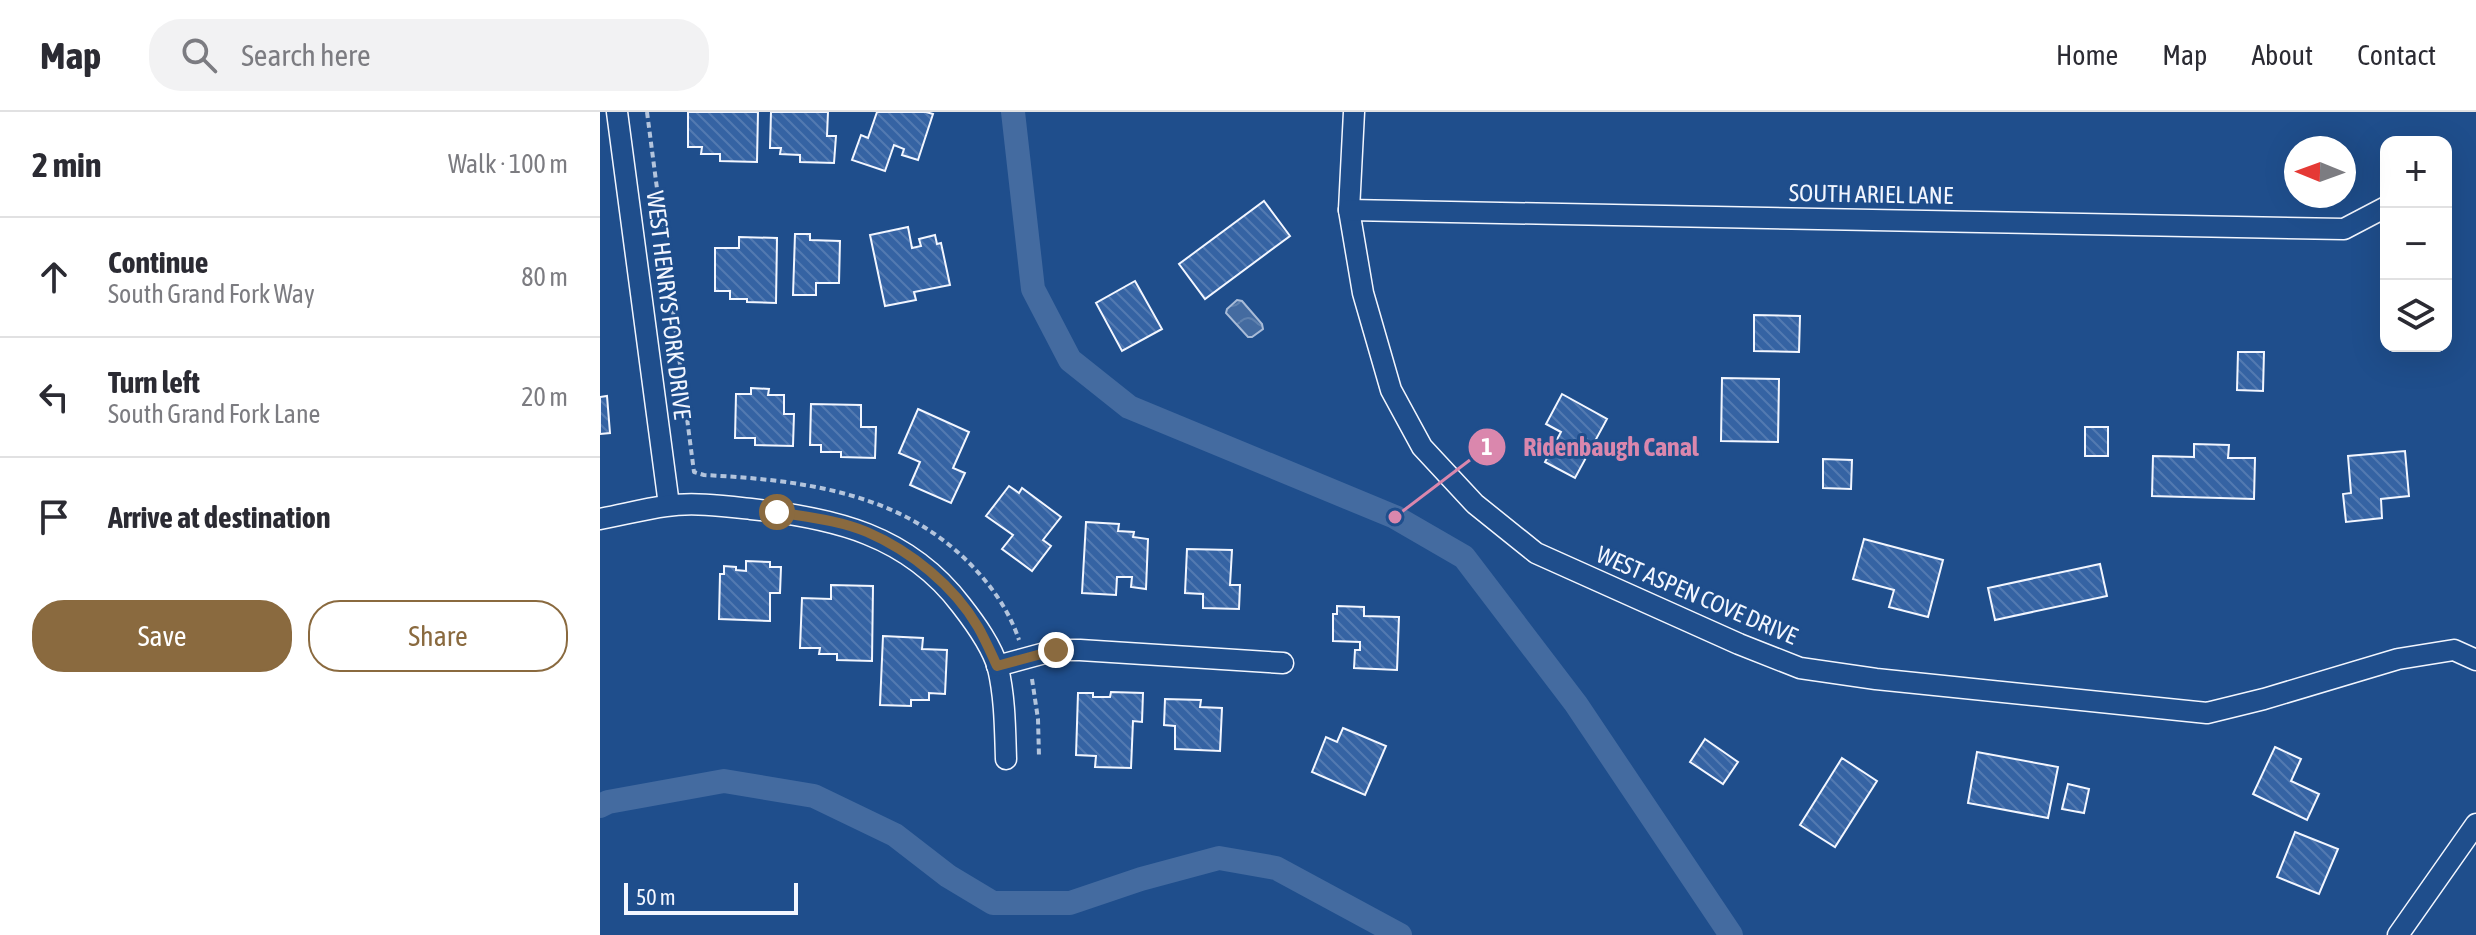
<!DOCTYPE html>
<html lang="en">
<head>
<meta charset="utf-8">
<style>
	body { margin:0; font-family:"Asap Condensed",sans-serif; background:#f2f2f3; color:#2b2b33 }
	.controls { position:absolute; right:24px; top:24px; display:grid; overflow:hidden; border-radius:16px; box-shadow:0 8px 32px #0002 }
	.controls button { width:72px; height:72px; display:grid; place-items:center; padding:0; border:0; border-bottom:2px solid #e1e1e2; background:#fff; color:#2b2b33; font:40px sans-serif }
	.compass { position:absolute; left:1684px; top:24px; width:72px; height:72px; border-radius:50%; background:#fff; box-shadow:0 8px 32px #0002; rotate:271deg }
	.scale { position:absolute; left:24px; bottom:20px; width:174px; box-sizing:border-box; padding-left:8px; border:4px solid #f2f6ff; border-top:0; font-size:22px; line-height:28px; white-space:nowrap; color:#f2f6ff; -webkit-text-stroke:6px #1f4e8c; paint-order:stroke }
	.stop { position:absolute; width:24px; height:24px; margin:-18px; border:6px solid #8a6a3f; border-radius:50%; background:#fff }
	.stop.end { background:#8a6a3f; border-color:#fff; box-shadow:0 2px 8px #0008 }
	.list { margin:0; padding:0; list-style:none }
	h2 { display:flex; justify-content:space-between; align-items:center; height:104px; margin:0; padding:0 32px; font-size:34px }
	h2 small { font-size:26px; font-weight:400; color:#7c7c81 }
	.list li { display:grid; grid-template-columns:52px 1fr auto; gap:24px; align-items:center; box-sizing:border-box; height:120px; padding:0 32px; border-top:2px solid #e1e1e2 }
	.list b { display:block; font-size:30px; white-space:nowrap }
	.list p { margin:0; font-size:26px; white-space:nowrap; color:#7c7c81 }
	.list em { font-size:26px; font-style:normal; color:#7c7c81 }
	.actions { display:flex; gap:16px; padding:24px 32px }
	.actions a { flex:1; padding:18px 0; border:2px solid #8a6a3f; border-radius:32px; text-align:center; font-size:28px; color:#8a6a3f }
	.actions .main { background:#8a6a3f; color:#fff }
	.icon { flex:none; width:44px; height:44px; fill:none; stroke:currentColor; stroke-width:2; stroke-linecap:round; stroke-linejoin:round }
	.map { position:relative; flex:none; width:1876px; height:823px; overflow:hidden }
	header { display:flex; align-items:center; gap:48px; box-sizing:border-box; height:112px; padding:0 40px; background:#fff; border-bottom:2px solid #e1e1e2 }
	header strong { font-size:38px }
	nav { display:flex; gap:44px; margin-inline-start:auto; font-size:28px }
	.search { width:560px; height:72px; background:#f2f2f3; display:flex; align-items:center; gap:20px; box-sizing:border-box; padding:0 28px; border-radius:32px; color:#7c7c81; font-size:30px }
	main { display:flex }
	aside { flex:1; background:#fff }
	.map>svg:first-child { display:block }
</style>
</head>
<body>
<header>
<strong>Map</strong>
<div class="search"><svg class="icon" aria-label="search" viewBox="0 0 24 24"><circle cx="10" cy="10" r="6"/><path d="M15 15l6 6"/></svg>Search here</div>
<nav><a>Home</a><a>Map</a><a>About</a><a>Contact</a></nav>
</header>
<main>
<aside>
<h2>2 min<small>Walk · 100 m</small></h2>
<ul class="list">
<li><svg class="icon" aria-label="ahead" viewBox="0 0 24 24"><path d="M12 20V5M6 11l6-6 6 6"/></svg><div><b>Continue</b><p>South Grand Fork Way</p></div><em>80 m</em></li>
<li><svg class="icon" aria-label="left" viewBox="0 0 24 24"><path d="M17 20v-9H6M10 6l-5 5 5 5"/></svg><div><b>Turn left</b><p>South Grand Fork Lane</p></div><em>20 m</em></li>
<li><svg class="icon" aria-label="arrive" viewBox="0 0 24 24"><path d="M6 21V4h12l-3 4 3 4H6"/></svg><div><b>Arrive at destination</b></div></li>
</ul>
<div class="actions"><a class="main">Save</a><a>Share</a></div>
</aside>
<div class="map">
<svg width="1876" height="823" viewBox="0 0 1876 823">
	<defs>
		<pattern id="water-waves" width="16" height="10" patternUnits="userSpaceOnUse" patternTransform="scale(2)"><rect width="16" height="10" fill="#446ba0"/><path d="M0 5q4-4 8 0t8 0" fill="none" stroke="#5f81ae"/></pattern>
		<pattern id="building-back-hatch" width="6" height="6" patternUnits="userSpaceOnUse" patternTransform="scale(2)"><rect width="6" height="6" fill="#3563a3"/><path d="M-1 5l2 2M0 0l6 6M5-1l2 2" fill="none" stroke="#537ab1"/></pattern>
	</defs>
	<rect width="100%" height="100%" fill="#1f4e8c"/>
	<polygon fill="url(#water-waves)" stroke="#a8bbd7" stroke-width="2" points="637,188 642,189 662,212 663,217 652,225 648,225 626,201 627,197"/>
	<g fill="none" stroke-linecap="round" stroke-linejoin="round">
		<g stroke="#446ba0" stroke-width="24">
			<polyline points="413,0 433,177 470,248 529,295 795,405 864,445 976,592 1131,823"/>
			<polyline points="0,694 8,690 124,669 214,684 295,723 348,764 393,791 470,791 541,767 619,746 676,756 800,823"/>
		</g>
	</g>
	<g fill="url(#building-back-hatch)" stroke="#f2f6ff" stroke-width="2">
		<polygon points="88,0 158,0 157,50 120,49 120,42 101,42 102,35 88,35"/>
		<polygon points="171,0 228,0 227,24 236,24 234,51 200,50 200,43 180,42 181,36 170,36"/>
		<polygon points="277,0 326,0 333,2 318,48 302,43 304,37 294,33 285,59 252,48 261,23 268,26"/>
		<polygon points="664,89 690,124 605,187 579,152"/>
		<polygon points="308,115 312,136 321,134 319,127 335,123 337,132 341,131 350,173 314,180 316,188 285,194 270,123"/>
		<polygon points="195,122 210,122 210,128 240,129 239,171 216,171 216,183 193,183"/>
		<polygon points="139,125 177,126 176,191 147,190 147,187 130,187 130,179 115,179 115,136 139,136"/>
		<polygon points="535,169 562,217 522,239 496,191"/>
		<polygon points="1154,203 1200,204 1199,240 1154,239"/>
		<polygon points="1638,240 1664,240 1663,279 1637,278"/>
		<polygon points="1122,266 1179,267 1178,330 1121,329"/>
		<polygon points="151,276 169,277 168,283 184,283 184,302 194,302 193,334 155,333 155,326 135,326 136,282 151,282"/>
		<polygon points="962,282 1007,307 975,366 945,350 961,320 946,312"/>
		<polygon points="7,284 10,321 0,322 0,285"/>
		<polygon points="211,292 261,293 261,315 276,315 275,346 241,345 241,340 221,340 221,333 210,333"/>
		<polygon points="318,297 369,320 353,356 365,361 351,391 310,373 320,350 299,341"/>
		<rect x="1485" y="315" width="23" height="29"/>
		<polygon points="1594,332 1629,333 1628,346 1655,346 1654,387 1552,384 1553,344 1594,345"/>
		<polygon points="1805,339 1809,384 1781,387 1782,406 1746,410 1743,382 1751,381 1748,344"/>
		<polygon points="1223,347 1252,348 1251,377 1223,376"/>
		<polygon points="409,374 419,381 422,376 461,405 443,428 451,434 432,459 402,437 413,423 386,404"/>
		<polygon points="486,410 519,412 518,419 534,420 533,425 548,427 546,477 531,475 532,465 517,465 516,483 482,481"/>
		<polygon points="1264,427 1343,448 1328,505 1289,495 1294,478 1253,467"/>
		<polygon points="587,437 632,438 630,473 640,473 639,497 603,496 603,482 585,481"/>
		<polygon points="146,449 170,450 170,455 181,455 180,481 170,481 170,509 119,507 120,462 124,462 124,454 136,455 136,458 146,459"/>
		<polygon points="1500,452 1507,484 1395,508 1388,476"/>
		<polygon points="231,473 273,474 272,549 237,548 237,542 219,542 220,536 200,536 202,486 231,487"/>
		<polygon points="737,494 764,495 764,504 799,505 797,558 754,556 755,538 760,538 760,530 733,529 733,502 737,502"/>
		<polygon points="283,524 323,526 322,537 347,538 345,582 329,581 329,588 311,588 311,594 280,593"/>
		<polygon points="511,580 543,581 542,610 533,609 531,656 495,655 496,644 476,643 478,581 493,581 493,585 510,585"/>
		<polygon points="565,587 601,588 600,595 622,596 620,639 575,637 575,614 564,613"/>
		<polygon points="743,616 786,634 765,683 712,660 726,625 737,630"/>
		<polygon points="1105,627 1138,650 1123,672 1090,650"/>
		<polygon points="1675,635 1701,647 1691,669 1719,682 1707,708 1653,682"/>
		<polygon points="1377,640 1458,655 1448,706 1368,691"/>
		<polygon points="1242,646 1277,669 1235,735 1200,713"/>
		<polygon points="1468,672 1489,677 1484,701 1462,697"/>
		<polygon points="1695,720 1738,737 1719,782 1677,765"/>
	</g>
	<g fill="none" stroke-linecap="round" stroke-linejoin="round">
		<g stroke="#f2f6ff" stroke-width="23">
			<g id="minor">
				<polyline points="17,0 69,393"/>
				<polyline points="754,0 749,98 763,181 791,278 822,335 875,392 936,441 1139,532 1200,556 1276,567 1607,601 1664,587 1798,547 1854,538 1876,548"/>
				<polyline points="749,98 1744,117 1786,95"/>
				<path d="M0 407C22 403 44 397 66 394 93 390 124 394 151 397 234 406 308 423 361 493 375 511 392 534 398 556 405 586 405 617 406 647"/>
				<polyline points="397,554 456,538 480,538 683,551"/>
				<polyline points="1798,823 1876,712"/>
			</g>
		</g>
		<g stroke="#b3c4dc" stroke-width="4" stroke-dasharray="6 4" stroke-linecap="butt">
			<path d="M47 0 94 360 104 363C202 368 303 380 374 456 394 477 410 501 419 528"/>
			<polyline points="432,567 438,607 439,645"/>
		</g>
		<use href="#minor" stroke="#1f4e8c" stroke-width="20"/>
	</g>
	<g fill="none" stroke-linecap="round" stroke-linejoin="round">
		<path stroke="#8a6a3f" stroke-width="10" d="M177 400C206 405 239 408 267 420 311 439 354 474 378 515 385 527 391 541 397 554L456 538"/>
	</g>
	<g text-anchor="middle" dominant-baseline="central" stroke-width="6" stroke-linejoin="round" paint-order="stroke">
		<g font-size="24" fill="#f2f6ff" stroke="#1f4e8c">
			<text transform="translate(1271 82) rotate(1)">SOUTH ARIEL LANE</text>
			<text transform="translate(69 193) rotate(83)">WEST HENRYS FORK DRIVE</text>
			<text transform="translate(1097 483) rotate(23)">WEST ASPEN COVE DRIVE</text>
		</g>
	</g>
	<path fill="none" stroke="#da87ad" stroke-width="3" d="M795 405L887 335"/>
	<g fill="#da87ad" stroke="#1f4e8c" stroke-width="3">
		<circle cx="795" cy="405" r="8"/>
		<circle cx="887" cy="335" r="20"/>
	</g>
	<g font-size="24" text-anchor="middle" font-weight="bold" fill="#fff">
		<text x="887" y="343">1</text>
	</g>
	<g font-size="26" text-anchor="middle" font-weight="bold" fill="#da87ad" stroke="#1f4e8c" stroke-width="6" stroke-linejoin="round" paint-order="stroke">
		<text x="1011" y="344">Ridenbaugh Canal</text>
	</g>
</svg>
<div class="controls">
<button>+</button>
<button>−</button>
<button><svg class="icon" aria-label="layers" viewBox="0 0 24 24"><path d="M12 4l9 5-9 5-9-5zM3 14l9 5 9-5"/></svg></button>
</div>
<svg class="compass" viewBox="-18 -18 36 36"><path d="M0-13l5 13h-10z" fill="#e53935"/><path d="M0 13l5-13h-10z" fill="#7c7c81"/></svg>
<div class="scale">50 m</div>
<div class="stop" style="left:177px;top:400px"></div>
<div class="stop end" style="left:456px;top:538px"></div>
</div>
</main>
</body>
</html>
